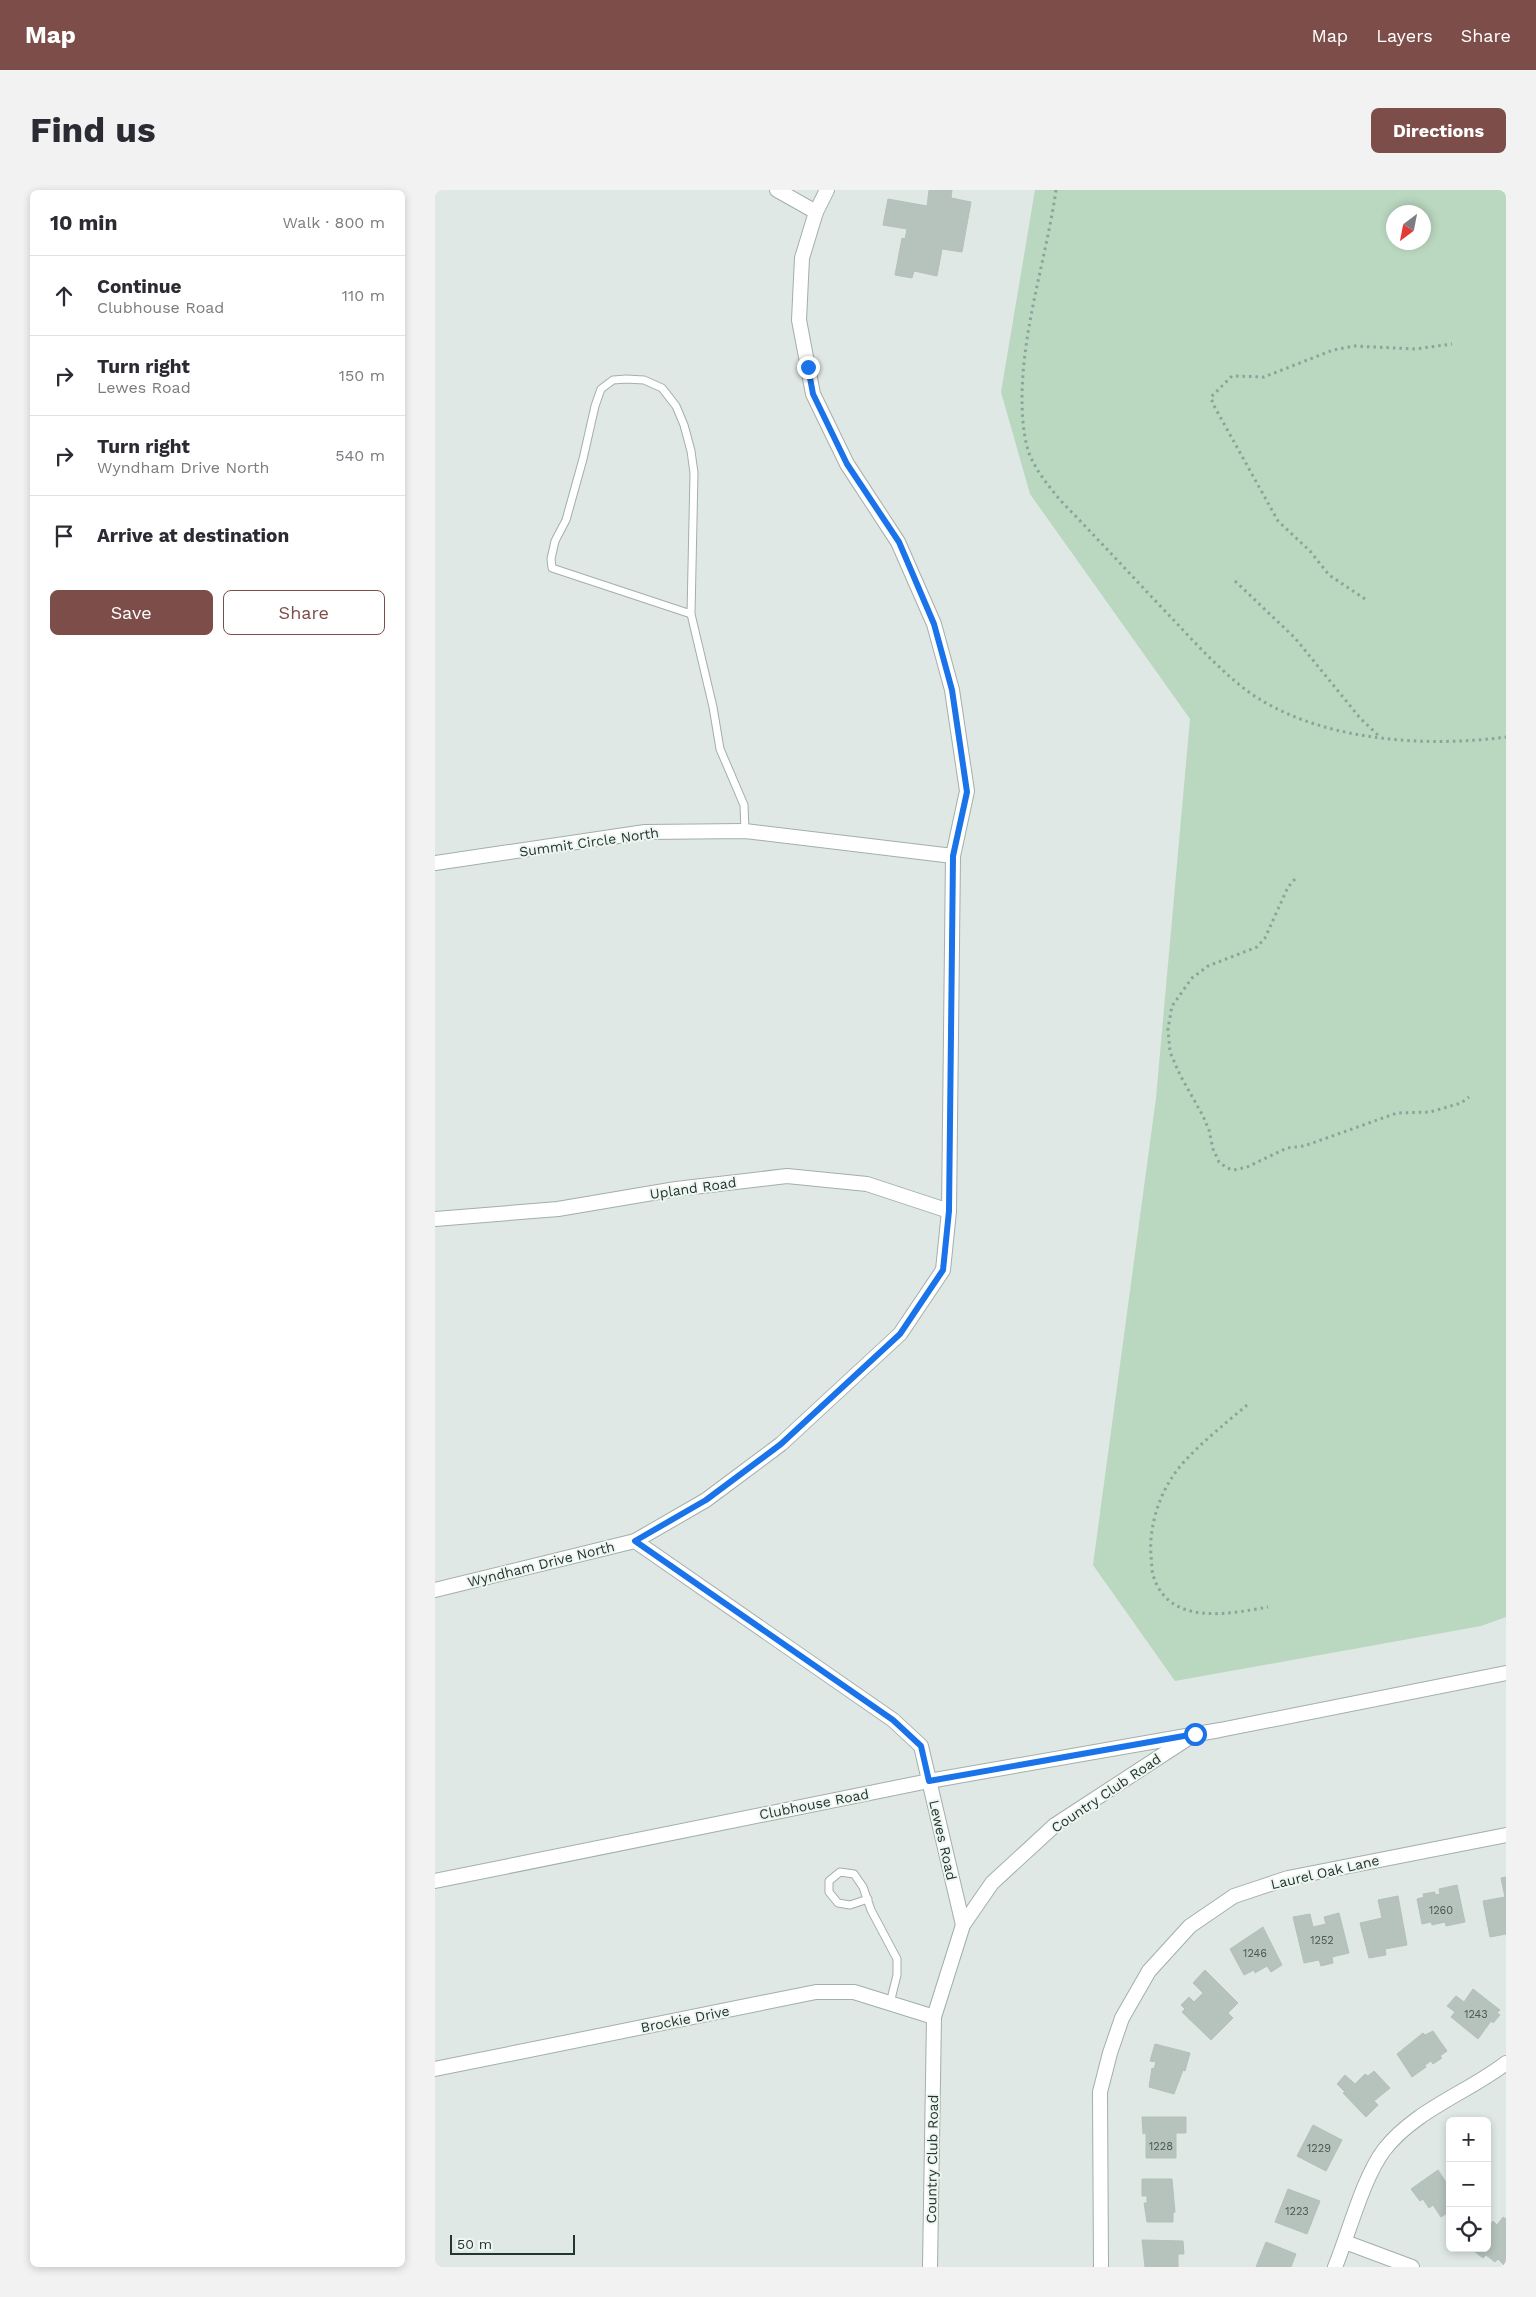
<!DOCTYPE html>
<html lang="en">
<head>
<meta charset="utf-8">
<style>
	body { margin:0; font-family:"Work Sans",sans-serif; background:#f2f2f3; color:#2b2b33 }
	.controls { position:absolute; right:15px; bottom:15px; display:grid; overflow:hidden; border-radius:8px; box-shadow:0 2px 8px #0003 }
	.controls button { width:45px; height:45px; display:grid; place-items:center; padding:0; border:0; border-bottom:1px solid #e1e1e2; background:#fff; color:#2b2b33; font:25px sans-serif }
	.compass { position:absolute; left:951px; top:15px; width:45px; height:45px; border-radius:50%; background:#fff; box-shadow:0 2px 8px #0003; rotate:212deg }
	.scale { position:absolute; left:15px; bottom:12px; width:125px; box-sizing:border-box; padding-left:5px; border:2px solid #22362f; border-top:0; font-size:14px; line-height:18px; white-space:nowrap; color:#22362f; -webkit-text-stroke:4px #eff6f2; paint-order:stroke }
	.stop { position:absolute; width:15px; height:15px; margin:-11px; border:4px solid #1a73e8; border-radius:50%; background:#fff }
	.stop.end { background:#1a73e8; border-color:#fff; box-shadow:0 1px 5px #0008 }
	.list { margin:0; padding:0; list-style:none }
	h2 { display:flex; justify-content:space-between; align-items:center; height:65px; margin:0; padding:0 20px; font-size:21px }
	h2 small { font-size:16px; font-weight:400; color:#7c7c81 }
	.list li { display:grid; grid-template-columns:32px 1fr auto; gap:15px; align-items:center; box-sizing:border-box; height:80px; padding:0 20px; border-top:1px solid #e1e1e2 }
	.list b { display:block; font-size:19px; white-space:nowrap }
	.list p { margin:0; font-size:16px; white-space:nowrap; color:#7c7c81 }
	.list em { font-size:16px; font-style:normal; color:#7c7c81 }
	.actions { display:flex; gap:10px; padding:15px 20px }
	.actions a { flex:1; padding:11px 0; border:1px solid #7d4e49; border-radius:8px; text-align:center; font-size:18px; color:#7d4e49 }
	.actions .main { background:#7d4e49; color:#fff }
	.icon { flex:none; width:28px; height:28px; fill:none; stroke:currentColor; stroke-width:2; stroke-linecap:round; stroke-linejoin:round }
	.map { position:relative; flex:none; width:1071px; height:2077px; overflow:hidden; border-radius:8px }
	header { display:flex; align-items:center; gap:30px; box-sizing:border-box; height:70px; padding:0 25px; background:#7d4e49; color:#fff }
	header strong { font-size:24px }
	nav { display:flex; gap:28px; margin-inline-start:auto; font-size:18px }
	.intro { display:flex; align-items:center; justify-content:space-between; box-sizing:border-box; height:120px; padding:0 30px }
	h1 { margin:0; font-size:35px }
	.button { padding:12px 22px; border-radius:8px; background:#7d4e49; color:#fff; font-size:18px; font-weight:700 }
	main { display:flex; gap:30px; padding:0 30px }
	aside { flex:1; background:#fff; border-radius:8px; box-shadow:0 2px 8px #0003 }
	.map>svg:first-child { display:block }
</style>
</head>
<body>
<header>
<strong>Map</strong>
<nav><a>Map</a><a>Layers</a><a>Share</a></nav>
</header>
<div class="intro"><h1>Find us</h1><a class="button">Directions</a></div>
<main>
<aside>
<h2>10 min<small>Walk · 800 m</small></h2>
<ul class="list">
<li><svg class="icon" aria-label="ahead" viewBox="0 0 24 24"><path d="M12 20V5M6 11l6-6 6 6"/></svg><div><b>Continue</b><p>Clubhouse Road</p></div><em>110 m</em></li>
<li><svg class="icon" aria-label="right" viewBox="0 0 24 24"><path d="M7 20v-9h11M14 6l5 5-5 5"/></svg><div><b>Turn right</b><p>Lewes Road</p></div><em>150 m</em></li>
<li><svg class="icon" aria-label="right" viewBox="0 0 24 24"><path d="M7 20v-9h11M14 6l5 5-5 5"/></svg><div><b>Turn right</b><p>Wyndham Drive North</p></div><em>540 m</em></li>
<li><svg class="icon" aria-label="arrive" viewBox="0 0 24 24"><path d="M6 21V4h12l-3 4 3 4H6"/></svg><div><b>Arrive at destination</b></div></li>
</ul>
<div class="actions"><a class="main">Save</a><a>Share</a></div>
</aside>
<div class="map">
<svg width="1071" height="2077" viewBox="0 0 1071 2077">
	<rect width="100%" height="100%" fill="#dfe8e4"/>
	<path fill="#bad7c0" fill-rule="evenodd" d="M600 0H1071V1427L1046 1436 740 1491 658 1375 721 908 755 529 595 304 566 202ZM958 22H988V52H958Z"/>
	<g fill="#b5c3bc" stroke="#b3c1ba">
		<polygon points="494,0 517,0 516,8 536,12 527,62 507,59 502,86 479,81 477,88 460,85 467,48 470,49 472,39 448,35 453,9 492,16"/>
		<polygon points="1071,1687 1071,1744 1055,1747 1048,1711 1070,1707 1066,1688"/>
		<polygon points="1022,1695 1030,1732 1011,1736 1010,1732 997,1735 996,1732 987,1734 982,1709 989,1707 988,1704 1000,1702 1000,1705 1005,1704 1004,1699"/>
		<polygon points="963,1706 972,1755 950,1759 951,1765 934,1768 925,1733 947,1728 943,1710"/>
		<polygon points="904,1723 914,1763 897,1767 898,1773 886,1776 884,1770 869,1773 858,1727 875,1724 878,1737 891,1734 889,1727"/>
		<polygon points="828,1737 847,1775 836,1782 832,1776 820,1783 819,1780 809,1785 795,1759"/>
		<polygon points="770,1780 803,1813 793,1823 798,1828 776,1850 747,1822 750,1819 746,1815 754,1807 759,1812 768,1803 758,1793"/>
		<polygon points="1038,1799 1065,1820 1062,1823 1065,1825 1058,1833 1056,1831 1043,1849 1016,1827 1020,1822 1012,1816 1021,1806 1029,1812"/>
		<polygon points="998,1841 1012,1861 1005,1866 1007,1868 998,1874 996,1871 990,1875 991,1877 977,1887 962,1864 988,1843 990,1845"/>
		<polygon points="720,1854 755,1863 750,1881 748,1880 739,1904 714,1897 717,1878 719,1879 721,1872 715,1871"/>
		<polygon points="939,1881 955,1898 939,1911 943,1915 931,1927 908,1903 910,1902 902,1894 910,1885 920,1894 930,1884 933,1886"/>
		<polygon points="707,1927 751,1927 751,1943 741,1943 741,1968 711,1968 711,1943 708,1944"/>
		<polygon points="878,1935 907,1950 891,1981 862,1966"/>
		<polygon points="1003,1980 1015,1998 1015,2021 1006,2027 998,2015 994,2018 988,2009 985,2011 976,1999"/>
		<polygon points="707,1989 737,1989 740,2022 738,2023 738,2032 712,2032 709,2013 712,2013 712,2006 707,2006"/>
		<polygon points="853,1999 885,2011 872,2044 840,2032"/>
		<polygon points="1068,2027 1071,2029 1071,2077 1063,2069 1060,2072 1051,2065 1048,2068 1035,2058 1052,2058 1052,2038 1058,2031 1062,2035"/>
		<polygon points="707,2050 748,2051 749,2064 743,2064 743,2077 710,2077"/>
		<polygon points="831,2052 861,2064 856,2077 821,2077"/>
	</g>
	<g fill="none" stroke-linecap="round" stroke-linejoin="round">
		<g stroke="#a3afaa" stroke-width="9">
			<g id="lane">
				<polyline points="256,424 117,378 116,369 120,351 131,330 148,269 160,216 166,199 178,190 191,189 209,190 227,198 241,216 249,235 256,261 259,283 256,424 278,517 285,559 309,615 310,641"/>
				<polyline points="433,1709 415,1715 403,1713 394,1702 394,1691 405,1682 419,1684 428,1697 436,1720 462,1769 462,1785 455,1813"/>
			</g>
		</g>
		<g stroke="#a3afaa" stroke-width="16">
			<g id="street">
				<polyline points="342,0 381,22"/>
				<polyline points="0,673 210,642 310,641 518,666"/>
				<polyline points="0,1029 123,1019 241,999 352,986 432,994 514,1021"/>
				<polyline points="200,1351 458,1530 486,1556 528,1735"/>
				<polyline points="0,1400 200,1351 271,1310 346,1254 465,1144 508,1080 514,1021 518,666 532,601 517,500 499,434 463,352 412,274 378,204 364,130 367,68 381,22 392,0"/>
				<polyline points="0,1691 494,1591 785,1540 1071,1483"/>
				<polyline points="0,1879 381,1802 419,1802 499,1827"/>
				<polyline points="910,2052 977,2077"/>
				<polyline points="495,2077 499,1827 528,1735 557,1693 620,1635 755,1547"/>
				<polyline points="666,2077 665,1902 675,1863 687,1828 714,1781 755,1736 799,1706 853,1688 1071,1645"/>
				<path d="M900 2077C914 2043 928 1988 949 1960 980 1920 1032 1903 1071 1873"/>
			</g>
		</g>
		<g stroke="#83a89a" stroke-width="3" stroke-dasharray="2.5 4" stroke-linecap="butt">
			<path d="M621 0C611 69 588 136 587 206 587 225 588 245 594 263 601 281 613 295 625 310 661 347 695 384 730 421 756 448 781 477 811 500 880 551 989 558 1071 547"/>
			<polyline points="800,391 860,448 925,528 945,547"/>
			<polyline points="930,409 894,385 875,361 843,331 778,214 776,207 797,186 829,187 898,160 919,156 980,159 1017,154"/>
			<polyline points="860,689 853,697 830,748 822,757 773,776 757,788 737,816 733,839 735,862 745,885 768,926 774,940 778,959 784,972 792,978 799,980 812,977 852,958 869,956 962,923 995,922 1026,913 1034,907"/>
			<path d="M812 1215C790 1234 751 1264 736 1289 722 1311 714 1340 716 1366 717 1373 716 1381 719 1388 736 1436 794 1424 833 1417"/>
		</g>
		<use href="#lane" stroke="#fff" stroke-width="7"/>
		<use href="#street" stroke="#fff" stroke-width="14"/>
	</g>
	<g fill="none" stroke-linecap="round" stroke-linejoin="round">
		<polyline stroke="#1a73e8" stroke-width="6" points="373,177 378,204 412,274 464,352 499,434 517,500 532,602 518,666 514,1021 508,1080 465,1144 346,1254 271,1310 200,1351 458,1530 486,1556 494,1591 760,1544"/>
	</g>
	<g text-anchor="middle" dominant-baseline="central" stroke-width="4" stroke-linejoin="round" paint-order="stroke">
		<g font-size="11" fill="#475952">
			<text x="1006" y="1720">1260</text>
			<text x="887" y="1750">1252</text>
			<text x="820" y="1763">1246</text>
			<text x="1041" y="1824">1243</text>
			<text x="726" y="1956">1228</text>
			<text x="884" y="1958">1229</text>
			<text x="862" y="2021">1223</text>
		</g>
		<g font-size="14" fill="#22362f" stroke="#eff6f2">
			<text transform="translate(154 652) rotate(-8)">Summit Circle North</text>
			<text transform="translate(258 998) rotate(-8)">Upland Road</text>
			<text transform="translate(106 1374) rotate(-14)">Wyndham Drive North</text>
			<text transform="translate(671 1603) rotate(-34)">Country Club Road</text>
			<text transform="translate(379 1614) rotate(-11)">Clubhouse Road</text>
			<text transform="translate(508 1650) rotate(77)">Lewes Road</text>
			<text transform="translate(890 1682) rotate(-13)">Laurel Oak Lane</text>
			<text transform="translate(250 1829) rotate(-11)">Brockie Drive</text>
			<text transform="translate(497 1969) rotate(-89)">Country Club Road</text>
		</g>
	</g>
</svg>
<div class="controls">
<button>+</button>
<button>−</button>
<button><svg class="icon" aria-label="locate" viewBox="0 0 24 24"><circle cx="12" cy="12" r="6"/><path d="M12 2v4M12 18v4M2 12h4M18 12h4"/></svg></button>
</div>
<svg class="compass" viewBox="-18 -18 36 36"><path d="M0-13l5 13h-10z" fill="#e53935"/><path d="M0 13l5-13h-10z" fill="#7c7c81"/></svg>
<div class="scale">50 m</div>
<div class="stop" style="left:760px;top:1544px"></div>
<div class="stop end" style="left:373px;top:177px"></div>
</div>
</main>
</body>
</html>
